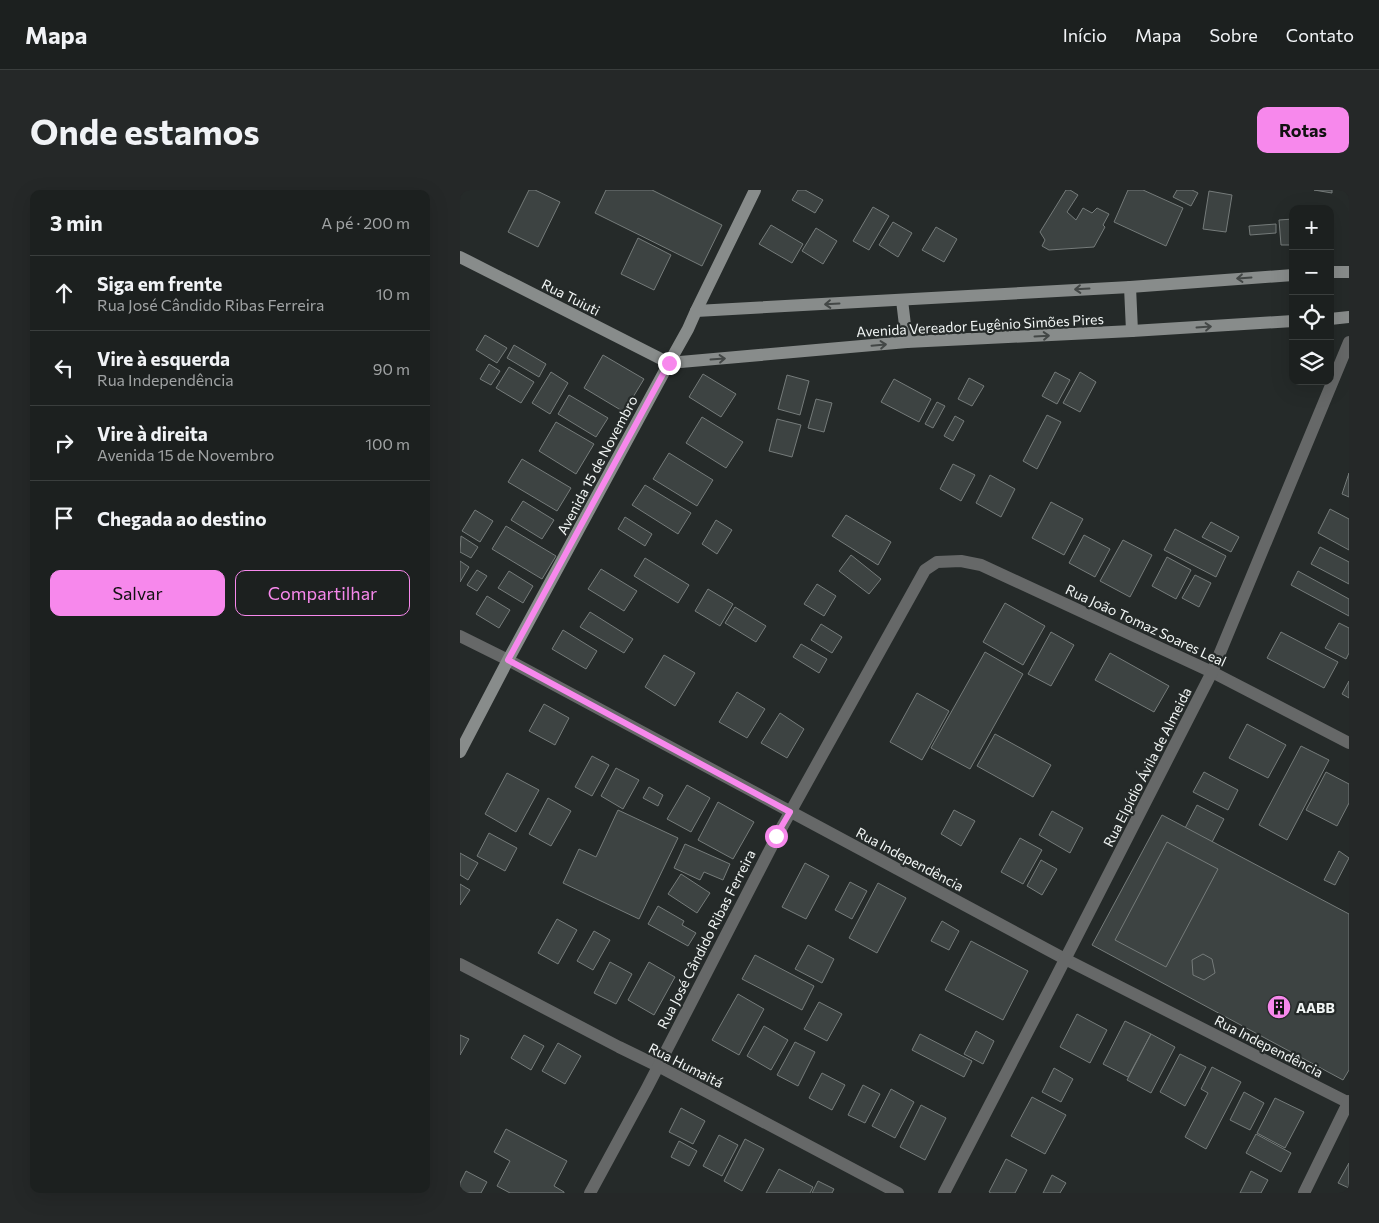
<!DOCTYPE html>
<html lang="pt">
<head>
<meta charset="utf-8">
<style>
	body { margin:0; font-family:Commissioner,sans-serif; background:#252828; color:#f1f3f6 }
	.controls { position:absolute; right:15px; top:15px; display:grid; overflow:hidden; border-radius:10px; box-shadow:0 5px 20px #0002 }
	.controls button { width:45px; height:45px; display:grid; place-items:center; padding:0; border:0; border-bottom:1px solid #3a3e3d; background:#1c201f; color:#f1f3f6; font:25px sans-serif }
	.stop { position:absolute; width:15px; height:15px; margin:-11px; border:4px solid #f788ec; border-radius:50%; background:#fff }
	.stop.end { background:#f788ec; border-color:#fff; box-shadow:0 1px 5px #0008 }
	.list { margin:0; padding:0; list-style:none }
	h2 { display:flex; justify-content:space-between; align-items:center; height:65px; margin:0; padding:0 20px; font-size:21px }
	h2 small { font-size:16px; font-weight:400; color:#a0a3a4 }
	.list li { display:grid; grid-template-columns:32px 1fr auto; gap:15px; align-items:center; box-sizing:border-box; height:75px; padding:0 20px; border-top:1px solid #3a3e3d }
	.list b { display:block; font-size:19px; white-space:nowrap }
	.list p { margin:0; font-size:16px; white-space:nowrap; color:#a0a3a4 }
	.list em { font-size:16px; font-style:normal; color:#a0a3a4 }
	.actions { display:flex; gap:10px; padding:15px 20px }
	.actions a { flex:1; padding:11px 0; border:1px solid #f788ec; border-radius:10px; text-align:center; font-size:18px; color:#f788ec }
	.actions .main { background:#f788ec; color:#111 }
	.icon { flex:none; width:28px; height:28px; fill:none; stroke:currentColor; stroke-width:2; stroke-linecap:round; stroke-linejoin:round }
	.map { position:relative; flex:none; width:889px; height:1003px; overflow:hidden; border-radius:10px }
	header { display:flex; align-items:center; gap:30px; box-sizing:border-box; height:70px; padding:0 25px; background:#1c201f; border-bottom:1px solid #3a3e3d }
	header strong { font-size:24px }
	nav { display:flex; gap:28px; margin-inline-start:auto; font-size:18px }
	.intro { display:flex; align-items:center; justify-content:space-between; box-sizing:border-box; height:120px; padding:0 30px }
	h1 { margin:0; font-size:35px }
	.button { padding:12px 22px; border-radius:10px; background:#f788ec; color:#111; font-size:18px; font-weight:700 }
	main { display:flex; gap:30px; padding:0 30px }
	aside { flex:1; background:#1c201f; border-radius:10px; box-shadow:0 5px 20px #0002 }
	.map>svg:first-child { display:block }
</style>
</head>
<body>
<header>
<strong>Mapa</strong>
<nav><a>Início</a><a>Mapa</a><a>Sobre</a><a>Contato</a></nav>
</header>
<div class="intro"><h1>Onde estamos</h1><a class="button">Rotas</a></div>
<main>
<aside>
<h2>3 min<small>A pé · 200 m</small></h2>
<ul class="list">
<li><svg class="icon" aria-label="ahead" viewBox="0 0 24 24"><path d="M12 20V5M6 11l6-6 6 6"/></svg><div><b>Siga em frente</b><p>Rua José Cândido Ribas Ferreira</p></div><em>10 m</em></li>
<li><svg class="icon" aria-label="left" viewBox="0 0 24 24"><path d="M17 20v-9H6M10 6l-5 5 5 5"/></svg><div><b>Vire à esquerda</b><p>Rua Independência</p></div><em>90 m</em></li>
<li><svg class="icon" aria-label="right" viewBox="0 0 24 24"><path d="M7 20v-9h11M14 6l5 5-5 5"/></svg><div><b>Vire à direita</b><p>Avenida 15 de Novembro</p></div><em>100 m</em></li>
<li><svg class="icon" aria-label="arrive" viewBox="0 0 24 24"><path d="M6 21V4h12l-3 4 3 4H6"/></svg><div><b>Chegada ao destino</b></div></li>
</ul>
<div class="actions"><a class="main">Salvar</a><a>Compartilhar</a></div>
</aside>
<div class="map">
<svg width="889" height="1003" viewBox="0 0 889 1003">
	<rect width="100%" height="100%" fill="#252a29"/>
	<g fill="#3d4342" stroke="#757b7a">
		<polygon points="69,0 75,0 100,12 78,57 48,42"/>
		<polygon points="146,0 192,0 262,35 242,76 135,23"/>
		<polygon points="338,0 345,0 363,10 355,23 332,10"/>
		<polygon points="606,0 610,0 618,5 607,22 616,30 623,18 632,23 637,18 649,24 643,35 645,37 634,57 589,60 582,56 585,50 580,42"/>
		<polygon points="668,0 683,0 723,18 706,56 654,32"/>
		<polygon points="717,0 732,0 738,3 731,16 713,7"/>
		<polygon points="854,0 872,0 872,3"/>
		<polygon points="749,1 772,5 766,42 743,39"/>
		<polygon points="413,17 429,26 409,60 393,51"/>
		<polygon points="833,29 833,55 821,55 819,30"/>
		<polygon points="433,32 452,43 438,67 419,55"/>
		<polygon points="816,34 816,43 790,45 789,36"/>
		<polygon points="311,35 343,54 332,73 299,54"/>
		<polygon points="476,37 497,49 484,72 462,60"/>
		<polygon points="356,38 377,51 363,74 342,61"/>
		<polygon points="178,48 211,65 194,100 161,84"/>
		<polygon points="25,145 47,158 37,173 16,160"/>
		<polygon points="54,155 86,174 79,187 47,168"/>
		<polygon points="143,165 184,189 164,222 124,198"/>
		<polygon points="29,174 40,181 31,195 20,189"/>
		<polygon points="49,177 74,192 61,213 36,198"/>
		<polygon points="91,182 108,193 90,224 72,213"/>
		<polygon points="595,182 610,190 597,214 582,206"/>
		<polygon points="620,182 636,192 620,222 603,213"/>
		<polygon points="243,184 276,204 261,227 229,207"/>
		<polygon points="327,185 349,191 340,225 318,219"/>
		<polygon points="509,188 524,196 512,216 498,209"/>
		<polygon points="434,189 471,209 459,232 421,212"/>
		<polygon points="109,205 148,228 136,247 98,224"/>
		<polygon points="356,209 372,213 364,242 348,238"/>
		<polygon points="477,212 485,216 473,238 465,234"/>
		<polygon points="587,225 601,232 577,279 563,271"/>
		<polygon points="495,226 504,231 493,251 484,246"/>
		<polygon points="242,227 283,252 266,278 226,253"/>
		<polygon points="317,229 341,235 332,267 309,261"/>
		<polygon points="96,232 134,254 116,284 79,261"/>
		<polygon points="209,263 253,290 237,316 193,289"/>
		<polygon points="62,269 111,298 97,321 48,292"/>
		<polygon points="493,274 515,285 501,311 480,299"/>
		<polygon points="889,283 889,307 882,304"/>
		<polygon points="530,285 555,299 541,327 516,313"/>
		<polygon points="185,295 231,323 218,344 172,315"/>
		<polygon points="63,311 94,330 82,349 51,330"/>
		<polygon points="591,312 623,329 604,365 572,348"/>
		<polygon points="870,319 889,329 889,360 858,343"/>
		<polygon points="15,320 33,331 20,352 2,341"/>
		<polygon points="386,325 431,352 418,375 372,346"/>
		<polygon points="165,327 192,344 185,356 158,339"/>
		<polygon points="256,330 272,340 257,364 242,354"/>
		<polygon points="751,332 779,347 771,362 742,347"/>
		<polygon points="46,336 96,366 82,389 32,359"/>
		<polygon points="715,339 766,366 756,387 704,360"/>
		<polygon points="624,345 650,359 635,387 609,373"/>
		<polygon points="1,346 18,357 11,368 0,362"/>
		<polygon points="663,350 692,365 670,407 640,391"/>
		<polygon points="860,357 889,372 889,394 851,374"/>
		<polygon points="391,365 421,389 409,404 379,381"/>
		<polygon points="707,367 731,380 716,409 692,396"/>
		<polygon points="185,368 229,395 218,413 174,386"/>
		<polygon points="0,371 9,377 0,392"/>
		<polygon points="141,379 177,401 164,421 128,399"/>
		<polygon points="17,380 27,386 17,401 7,395"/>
		<polygon points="49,381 73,396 63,413 38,398"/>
		<polygon points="838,381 889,409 889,426 831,395"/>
		<polygon points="735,385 751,393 739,417 722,408"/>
		<polygon points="357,394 376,406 364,426 344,414"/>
		<polygon points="248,399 273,414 260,436 235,421"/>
		<polygon points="27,406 50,420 39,438 16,424"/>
		<polygon points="545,413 585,436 563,475 523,452"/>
		<polygon points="275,417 306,436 296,452 265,433"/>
		<polygon points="130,422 173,449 164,463 120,437"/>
		<polygon points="879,433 889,438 889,463 886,469 865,458"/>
		<polygon points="361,434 382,447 372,463 351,450"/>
		<polygon points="103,440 137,461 126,479 92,459"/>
		<polygon points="591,442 614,455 591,496 568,484"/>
		<polygon points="821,442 878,472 864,498 807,468"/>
		<polygon points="341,454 367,469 359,483 333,467"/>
		<polygon points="525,462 563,484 510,579 471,558"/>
		<polygon points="650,463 709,496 694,522 635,490"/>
		<polygon points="204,465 235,483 215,516 185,497"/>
		<polygon points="889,491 889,508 882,504"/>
		<polygon points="277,502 305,519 287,548 259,532"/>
		<polygon points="457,503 489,521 462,570 430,552"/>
		<polygon points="84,514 109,528 95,555 69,541"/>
		<polygon points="320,523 344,539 327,568 301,553"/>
		<polygon points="787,534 826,555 808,588 769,568"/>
		<polygon points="535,544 591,575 573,607 517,576"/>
		<polygon points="841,556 869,570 827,650 799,635"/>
		<polygon points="132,566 149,575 132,606 115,597"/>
		<polygon points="156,578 179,590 163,619 141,606"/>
		<polygon points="744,582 778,600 768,620 733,602"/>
		<polygon points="866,582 889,594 889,613 877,636 846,620"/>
		<polygon points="47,583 79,600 56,642 25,624"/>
		<polygon points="227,595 250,608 231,642 207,629"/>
		<polygon points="189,597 203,605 198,616 183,608"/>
		<polygon points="88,608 111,621 91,656 69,644"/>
		<polygon points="258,612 294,632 273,669 238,650"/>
		<polygon points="737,615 764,629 751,654 724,640"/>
		<polygon points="158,620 218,648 179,729 103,693 119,659 136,667"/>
		<polygon points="494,620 515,631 501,656 481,644"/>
		<polygon points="592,621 623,638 610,663 579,645"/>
		<polygon points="702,625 889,724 889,880 883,890 632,755"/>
		<polygon points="29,643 57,658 45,681 17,666"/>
		<polygon points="560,648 582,660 563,694 541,682"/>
		<polygon points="707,652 758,679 706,777 655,750"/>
		<polygon points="225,654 270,674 263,690 244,682 240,690 214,678"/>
		<polygon points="879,661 889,668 875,695 864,690"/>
		<polygon points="0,663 18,673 8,690 0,685"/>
		<polygon points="581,670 597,679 582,705 567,696"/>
		<polygon points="345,673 369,686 346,729 322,717"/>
		<polygon points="221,684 250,703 237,723 208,704"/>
		<polygon points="390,692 407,701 392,729 375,720"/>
		<polygon points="418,693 446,708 417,763 389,748"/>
		<polygon points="0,694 10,700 0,715"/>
		<polygon points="198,716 224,731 222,735 236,743 228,756 188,734"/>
		<polygon points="97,729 117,740 98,774 78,763"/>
		<polygon points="482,731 499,741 489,760 471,751"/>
		<polygon points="134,741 150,750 133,780 117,771"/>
		<polygon points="511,751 568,781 543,830 485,800"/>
		<polygon points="348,755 374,769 362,793 335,779"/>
		<polygon points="743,764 752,769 755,783 744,790 733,785 732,770"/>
		<polygon points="295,765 354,796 342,820 282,789"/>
		<polygon points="150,772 172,784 156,814 134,803"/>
		<polygon points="189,772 215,787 194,825 168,810"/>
		<polygon points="278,804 304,819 279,865 252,850"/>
		<polygon points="359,812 382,824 367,851 344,839"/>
		<polygon points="617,824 647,840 630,873 600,857"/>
		<polygon points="665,831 691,844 668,887 643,874"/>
		<polygon points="304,836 328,850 311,880 287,866"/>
		<polygon points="516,841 534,851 523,874 504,864"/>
		<polygon points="460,844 512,871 504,887 452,860"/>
		<polygon points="691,844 715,857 691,903 667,890"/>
		<polygon points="0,845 9,849 0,865"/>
		<polygon points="64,845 84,856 71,880 51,868"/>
		<polygon points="335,852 355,862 338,896 317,885"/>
		<polygon points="98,853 121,866 105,894 82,881"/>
		<polygon points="720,864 746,877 725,916 700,902"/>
		<polygon points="752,877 781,892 746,959 725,947 748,903 741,899"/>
		<polygon points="594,878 613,889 601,912 582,902"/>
		<polygon points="362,883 385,895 372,920 349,908"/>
		<polygon points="403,895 420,904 405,933 388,925"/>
		<polygon points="431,899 454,912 435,948 412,936"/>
		<polygon points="784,902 804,913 790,940 770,930"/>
		<polygon points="572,907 606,925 585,964 551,946"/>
		<polygon points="815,908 844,922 825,958 797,943"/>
		<polygon points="461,915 486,928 465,970 440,957"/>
		<polygon points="221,918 245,931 233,954 209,942"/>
		<polygon points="46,939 107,971 94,996 104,1002 104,1003 50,1003 37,996 50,971 34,962"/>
		<polygon points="796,944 831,963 821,982 786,963"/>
		<polygon points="259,945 278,955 262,986 243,976"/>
		<polygon points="285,949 304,959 282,1001 264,991"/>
		<polygon points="219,951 237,961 229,976 211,967"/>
		<polygon points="546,969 567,980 555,1003 531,1003 529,1002"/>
		<polygon points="889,973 889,998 878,993"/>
		<polygon points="319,979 353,997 350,1003 306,1003"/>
		<polygon points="6,981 27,992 21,1003 0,1003 0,993"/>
		<polygon points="791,981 808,990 801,1003 780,1003"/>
		<polygon points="592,985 606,993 600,1003 583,1003"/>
		<polygon points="358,991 374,999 372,1003 352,1003"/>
	</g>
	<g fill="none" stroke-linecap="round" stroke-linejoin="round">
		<g stroke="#666868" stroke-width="12">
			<polyline points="0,446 48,470 605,769 889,913"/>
			<polyline points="0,774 159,857 198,876 438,1003"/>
			<polyline points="130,1003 187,898 317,646 465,380 477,372 501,371 521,375 752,482 889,553"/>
			<polyline points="484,1003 594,791 752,482 889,152"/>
			<polyline points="844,1003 889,911"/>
		</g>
		<g stroke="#888c8b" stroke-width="12">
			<polyline points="0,67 209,173 447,152 672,141 833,131"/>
			<polyline points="870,82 889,82"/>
			<polyline points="670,97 672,141"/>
			<polyline points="442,110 447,152"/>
			<polyline points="236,121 670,97 833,85"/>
			<polyline points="870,129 889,127"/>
			<polyline points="0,562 48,470 209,173 228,139 236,121 295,0"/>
		</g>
	</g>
	<defs><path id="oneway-shaft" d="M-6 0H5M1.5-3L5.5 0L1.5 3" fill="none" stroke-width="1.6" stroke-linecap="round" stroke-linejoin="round" transform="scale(1.25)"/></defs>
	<g stroke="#434746">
		<use href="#oneway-shaft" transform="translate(784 88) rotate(176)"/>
		<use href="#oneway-shaft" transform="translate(622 99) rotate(177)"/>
		<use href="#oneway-shaft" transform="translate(372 114) rotate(177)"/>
		<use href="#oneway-shaft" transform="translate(744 137) rotate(-4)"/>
		<use href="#oneway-shaft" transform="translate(582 146) rotate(-3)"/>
		<use href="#oneway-shaft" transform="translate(419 155) rotate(-5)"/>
		<use href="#oneway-shaft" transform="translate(258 169) rotate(-4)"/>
	</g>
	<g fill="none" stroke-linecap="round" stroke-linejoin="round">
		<polyline stroke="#f788ec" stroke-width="6" points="209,173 48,470 330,622 316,646"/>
	</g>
	<defs>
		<g id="building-disc" transform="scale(1.25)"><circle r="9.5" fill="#f788ec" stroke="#252a29"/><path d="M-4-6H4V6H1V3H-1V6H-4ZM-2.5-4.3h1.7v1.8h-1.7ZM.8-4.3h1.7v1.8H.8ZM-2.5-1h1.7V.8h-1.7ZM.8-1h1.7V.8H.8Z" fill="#111"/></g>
	</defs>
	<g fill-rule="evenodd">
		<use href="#building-disc" x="819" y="817"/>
	</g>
	<g text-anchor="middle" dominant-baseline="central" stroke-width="4.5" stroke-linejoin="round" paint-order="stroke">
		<g font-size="14" fill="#f2f6f5" stroke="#252a29">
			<text transform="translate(111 107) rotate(27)">Rua Tuiuti</text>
			<text transform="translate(520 135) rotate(-3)">Avenida Vereador Eugênio Simões Pires</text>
			<text transform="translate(137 275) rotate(-62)">Avenida 15 de Novembro</text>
			<text transform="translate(686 435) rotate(25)">Rua João Tomaz Soares Leal</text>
			<text transform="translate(687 577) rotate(-63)">Rua Elpídio Ávila de Almeida</text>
			<text transform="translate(450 669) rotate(28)">Rua Independência</text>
			<text transform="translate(246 749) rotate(-63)">Rua José Cândido Ribas Ferreira</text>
			<text transform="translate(809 856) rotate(27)">Rua Independência</text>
			<text transform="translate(226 875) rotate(27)">Rua Humaitá</text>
		</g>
		<g font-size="14" font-weight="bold" fill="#f2f6f5" stroke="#252a29" text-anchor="start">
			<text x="836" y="817">AABB</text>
		</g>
	</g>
</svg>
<div class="controls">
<button>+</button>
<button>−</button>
<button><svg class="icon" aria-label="locate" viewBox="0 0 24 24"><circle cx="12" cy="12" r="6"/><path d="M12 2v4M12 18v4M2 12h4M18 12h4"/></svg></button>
<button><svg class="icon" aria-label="layers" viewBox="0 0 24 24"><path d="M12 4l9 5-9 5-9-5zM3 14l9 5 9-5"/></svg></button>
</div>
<div class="stop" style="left:316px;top:646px"></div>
<div class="stop end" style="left:209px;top:173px"></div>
</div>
</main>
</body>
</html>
